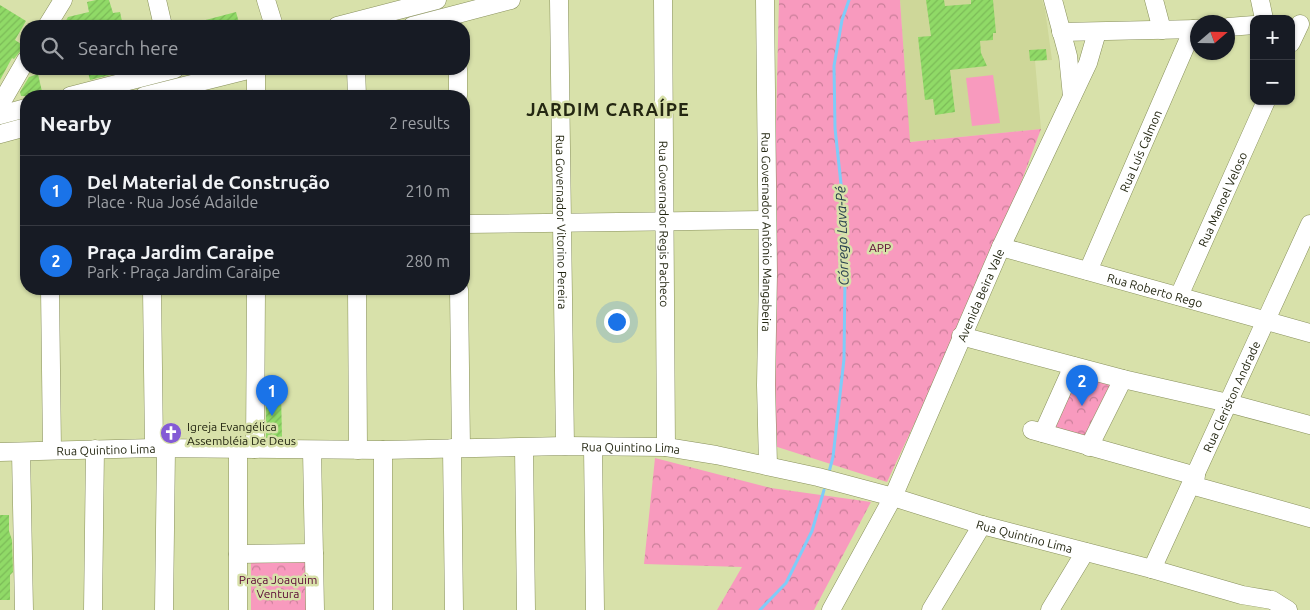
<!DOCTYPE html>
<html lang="en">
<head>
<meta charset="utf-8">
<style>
	body { margin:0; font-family:Ubuntu,sans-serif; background:#242831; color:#f1f3f6 }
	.controls { position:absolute; right:15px; top:15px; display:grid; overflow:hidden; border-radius:10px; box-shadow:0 1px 4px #0004 }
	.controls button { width:45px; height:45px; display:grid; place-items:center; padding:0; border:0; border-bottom:1px solid #363941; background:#171b24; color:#f1f3f6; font:25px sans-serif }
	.compass { position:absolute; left:1190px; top:15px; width:45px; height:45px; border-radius:50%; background:#171b24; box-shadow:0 1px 4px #0004; rotate:70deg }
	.you { position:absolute; left:616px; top:321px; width:18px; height:18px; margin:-12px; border:4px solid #fff; border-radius:50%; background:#1a73e8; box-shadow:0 0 0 8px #1a73e833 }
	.badge { display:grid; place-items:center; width:32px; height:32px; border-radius:50%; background:#1a73e8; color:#fff; font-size:16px; font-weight:700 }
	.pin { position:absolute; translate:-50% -41px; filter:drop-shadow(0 1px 2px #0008) }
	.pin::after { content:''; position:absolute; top:26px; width:18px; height:15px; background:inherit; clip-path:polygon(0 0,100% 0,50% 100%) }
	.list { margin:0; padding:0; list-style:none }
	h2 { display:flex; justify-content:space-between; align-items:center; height:65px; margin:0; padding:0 20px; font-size:21px }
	h2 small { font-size:16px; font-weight:400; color:#9ea1a6 }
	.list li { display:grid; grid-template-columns:32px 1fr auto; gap:15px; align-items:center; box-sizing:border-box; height:70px; padding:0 20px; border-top:1px solid #363941 }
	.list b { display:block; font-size:19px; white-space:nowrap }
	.list p { margin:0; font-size:16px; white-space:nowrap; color:#9ea1a6 }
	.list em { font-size:16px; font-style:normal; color:#9ea1a6 }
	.icon { flex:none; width:28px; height:28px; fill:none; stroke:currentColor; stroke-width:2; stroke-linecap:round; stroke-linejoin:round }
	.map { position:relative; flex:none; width:1310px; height:610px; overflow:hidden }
	.search { position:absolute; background:#171b24; box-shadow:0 1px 4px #0004; left:20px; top:20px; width:450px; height:55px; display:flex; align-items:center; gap:12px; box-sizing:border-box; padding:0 18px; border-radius:20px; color:#9ea1a6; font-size:19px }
	.panel { position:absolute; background:#171b24; box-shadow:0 1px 4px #0004; left:20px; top:90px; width:450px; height:205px; border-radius:20px }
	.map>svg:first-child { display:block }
</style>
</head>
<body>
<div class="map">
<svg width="1310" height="610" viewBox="0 0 1310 610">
	<defs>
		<pattern id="forest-crowns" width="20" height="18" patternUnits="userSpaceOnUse" patternTransform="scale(1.25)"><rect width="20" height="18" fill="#f89abe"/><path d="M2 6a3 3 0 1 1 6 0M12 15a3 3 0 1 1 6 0" fill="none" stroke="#c97e99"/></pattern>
		<pattern id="building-hatch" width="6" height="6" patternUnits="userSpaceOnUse" patternTransform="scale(1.25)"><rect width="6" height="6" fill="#90da67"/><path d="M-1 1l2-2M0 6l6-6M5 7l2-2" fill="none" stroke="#7cbb58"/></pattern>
	</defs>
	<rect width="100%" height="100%" fill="#d8e1aa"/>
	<polygon fill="#ced799" points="900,0 1042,0 1045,9 1052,60 1035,61 1041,129 909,142"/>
	<g fill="url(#forest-crowns)">
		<polygon points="779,0 900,0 910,142 1041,129 997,247 887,482 768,444"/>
		<polygon points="1076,373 1113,385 1088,438 1050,427"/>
		<polygon points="655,458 771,488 871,502 814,610 717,610 742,567 644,564"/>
		<polygon points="251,560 305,561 306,610 251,610"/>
	</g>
	<polygon fill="#f89abe" points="993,75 1000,123 972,126 966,78"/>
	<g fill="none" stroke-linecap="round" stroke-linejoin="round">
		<g stroke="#7fccf9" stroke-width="3">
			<polyline points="829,472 833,457 844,359 845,276 841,184 835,128 834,66 842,20 849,0"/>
			<polyline points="760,610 786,583 812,531 824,490"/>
		</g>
	</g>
	<g fill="url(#building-hatch)">
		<polygon points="96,0 109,0 113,13 120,12 123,26 63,26 68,17 89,12 87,2"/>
		<polygon points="926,0 944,0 945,6 971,4 971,0 993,0 996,33 993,33 993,40 980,41 981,53 987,66 950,70 955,112 935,115 933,99 925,100 918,37 931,36"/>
		<polygon points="0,5 26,21 15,40 24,46 14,59 12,58 0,80"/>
		<polygon points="236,12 240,26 198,26 198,22"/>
		<polygon points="1046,49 1047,60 1030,61 1029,50"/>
		<polygon points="87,69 133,69 90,80"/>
		<polygon points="38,74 43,96 21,96 20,92 29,77"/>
		<polygon points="281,393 282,438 266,438 266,394"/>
		<polygon points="0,515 9,515 9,531 12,540 13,572 10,575 10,600 0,600"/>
	</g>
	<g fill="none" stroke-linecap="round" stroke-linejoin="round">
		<g stroke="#88905c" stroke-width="19">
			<g id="minor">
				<polyline points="157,0 163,26"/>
				<polyline points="266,0 274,26"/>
				<path id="s1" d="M559 0 565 446"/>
				<path id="s2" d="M663 0 666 447"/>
				<path id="s3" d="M765 0 768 274 766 385 768 465"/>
				<polyline points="1053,0 1068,56 1072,96"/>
				<polyline points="1154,0 1162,30"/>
				<polyline points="1260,0 1264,19"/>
				<polyline points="47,26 63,0"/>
				<polyline points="337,26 437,0"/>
				<polyline points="412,26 511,0"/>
				<polyline points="1228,27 1254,25"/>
				<polyline points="1061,32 1198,29"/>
				<polyline points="1291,43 1300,24"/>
				<polyline points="256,69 256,96"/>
				<polyline points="356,69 357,96"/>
				<polyline points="70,96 175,69"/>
				<polyline points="144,96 252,69"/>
				<polyline points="458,96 458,69"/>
				<polyline points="0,105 26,60"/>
				<polyline points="0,115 26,108"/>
				<polyline points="0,134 26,127"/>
				<polyline points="464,224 767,220"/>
				<path id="s4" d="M1001 247 1310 333"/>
				<path id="s5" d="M1088 271 1193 29"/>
				<polyline points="50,289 52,450"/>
				<polyline points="152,289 154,448"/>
				<polyline points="357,289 358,450"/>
				<polyline points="459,289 461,448"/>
				<path id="s6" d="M1179 296 1266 101"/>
				<polyline points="961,336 1123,379 1228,403 1310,425"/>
				<polyline points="1032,430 1196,476"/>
				<polyline points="1043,433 1073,366"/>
				<polyline points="593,447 595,610"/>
				<polyline points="1089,447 1123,379"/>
				<polyline points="452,448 454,610"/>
				<polyline points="524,448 526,610"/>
				<polyline points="238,449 238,610"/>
				<polyline points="255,449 256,289"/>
				<polyline points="312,450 315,610"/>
				<polyline points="383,450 383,610"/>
				<path id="s7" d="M0 452 154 448 383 450 565 446 666 447 716 455 818 477 893 497 982 525 1152 569 1242 595 1272 600 1288 610"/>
				<polyline points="21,452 24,610"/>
				<polyline points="1191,485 1310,518"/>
				<polyline points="238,554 314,553"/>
				<path id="s8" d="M1152 569 1310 224"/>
				<polyline points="93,610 95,449"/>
				<polyline points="164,610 166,449"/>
				<path id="s9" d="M831 610 893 497 1001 247 1088 63 1097 32"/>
				<polyline points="931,610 982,525"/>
				<polyline points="1050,610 1085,552"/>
			</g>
		</g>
		<use href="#minor" stroke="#fff" stroke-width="18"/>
	</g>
	<defs>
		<g id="church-disc" transform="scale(1.125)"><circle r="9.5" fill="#845bd5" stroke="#d8e1aa"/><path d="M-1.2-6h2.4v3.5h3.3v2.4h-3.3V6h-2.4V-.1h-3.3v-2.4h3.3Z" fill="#fff"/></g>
	</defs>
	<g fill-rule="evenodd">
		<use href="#church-disc" x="171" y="433"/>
	</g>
	<g text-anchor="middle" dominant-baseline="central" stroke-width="5" stroke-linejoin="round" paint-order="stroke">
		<g font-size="12" fill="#242712" stroke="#d8e1aa">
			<text stroke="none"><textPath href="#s5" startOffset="131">Rua Luís Calmon</textPath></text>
			<text stroke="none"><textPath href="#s6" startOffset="106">Rua Manoel Veloso</textPath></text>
			<text stroke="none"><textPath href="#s1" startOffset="222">Rua Governador Vitorino Pereira</textPath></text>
			<text stroke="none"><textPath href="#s2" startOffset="224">Rua Governador Regis Pacheco</textPath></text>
			<text stroke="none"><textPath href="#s3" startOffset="232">Rua Governador Antônio Mangabeira</textPath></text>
			<text stroke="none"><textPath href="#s4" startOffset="160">Rua Roberto Rego</textPath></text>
			<text stroke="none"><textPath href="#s9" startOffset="349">Avenida Beira Vale</textPath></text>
			<text stroke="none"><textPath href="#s8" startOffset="190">Rua Cleriston Andrade</textPath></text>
			<text stroke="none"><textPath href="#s7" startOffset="631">Rua Quintino Lima</textPath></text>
			<text stroke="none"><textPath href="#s7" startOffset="106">Rua Quintino Lima</textPath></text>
			<text stroke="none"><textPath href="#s7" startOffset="1036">Rua Quintino Lima</textPath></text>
		</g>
		<g font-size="12" fill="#590732" stroke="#d8e1aa">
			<text x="880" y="247">APP</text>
			<text x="278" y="579">Praça Joaquim<tspan x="278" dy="14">Ventura</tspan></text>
		</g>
		<g font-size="12" fill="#242712" stroke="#d8e1aa" text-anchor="start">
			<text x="187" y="426">Igreja Evangélica<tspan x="187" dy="14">Assembléia De Deus</tspan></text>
		</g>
		<g font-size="14" font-style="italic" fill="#28404f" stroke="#d8e1aa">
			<text transform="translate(842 236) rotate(-92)">Córrego Lava-Pé</text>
		</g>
		<g font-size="18" font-weight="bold" letter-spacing="1" fill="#242712" stroke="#d8e1aa">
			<text x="608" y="109">JARDIM CARAÍPE</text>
		</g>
	</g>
</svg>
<div class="controls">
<button>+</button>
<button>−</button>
</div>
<svg class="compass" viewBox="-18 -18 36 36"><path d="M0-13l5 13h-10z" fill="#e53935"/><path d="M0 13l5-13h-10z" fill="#9ea1a6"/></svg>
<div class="you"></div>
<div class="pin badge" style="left:272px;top:416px">1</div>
<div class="pin badge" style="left:1082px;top:406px">2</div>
<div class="search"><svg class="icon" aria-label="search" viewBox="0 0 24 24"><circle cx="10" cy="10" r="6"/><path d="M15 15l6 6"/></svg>Search here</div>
<section class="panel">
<h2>Nearby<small>2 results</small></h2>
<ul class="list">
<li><span class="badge">1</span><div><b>Del Material de Construção</b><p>Place · Rua José Adailde</p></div><em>210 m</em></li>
<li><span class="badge">2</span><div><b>Praça Jardim Caraipe</b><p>Park · Praça Jardim Caraipe</p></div><em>280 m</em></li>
</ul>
</section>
</div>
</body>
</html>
